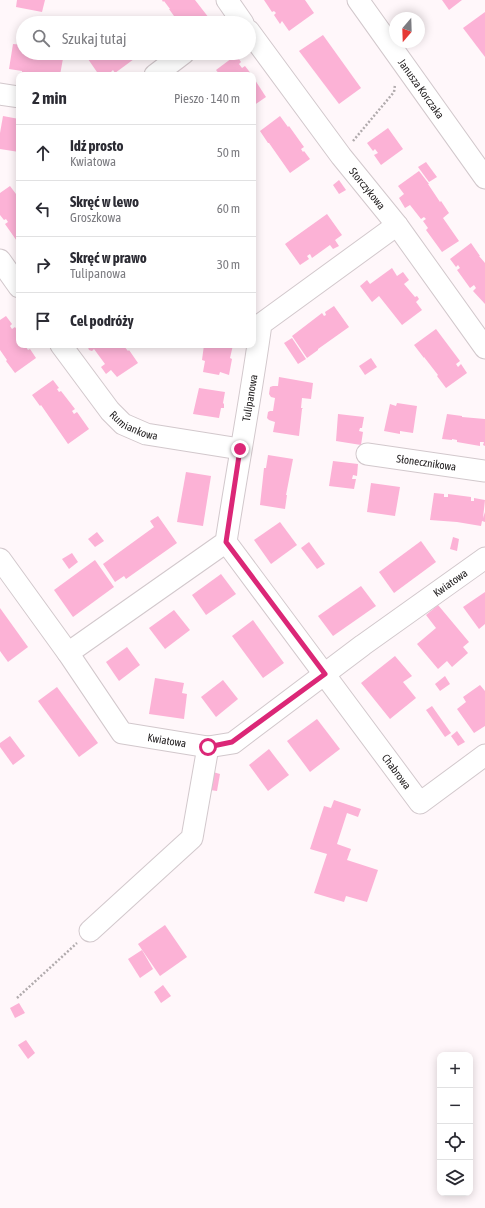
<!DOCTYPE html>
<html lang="pl">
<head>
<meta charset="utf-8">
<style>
	body { margin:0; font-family:"Asap Condensed",sans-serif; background:#f2f2f3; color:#2b2b33 }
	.controls { position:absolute; right:12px; bottom:12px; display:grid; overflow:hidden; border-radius:8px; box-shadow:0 2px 10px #0003 }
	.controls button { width:36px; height:36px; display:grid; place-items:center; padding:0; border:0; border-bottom:1px solid #e1e1e2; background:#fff; color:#2b2b33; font:20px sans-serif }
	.compass { position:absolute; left:389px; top:12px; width:36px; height:36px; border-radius:50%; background:#fff; box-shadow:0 2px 10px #0003; rotate:199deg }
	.stop { position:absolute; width:12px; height:12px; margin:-9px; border:3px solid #db2777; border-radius:50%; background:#fff }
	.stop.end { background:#db2777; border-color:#fff; box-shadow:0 1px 4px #0008 }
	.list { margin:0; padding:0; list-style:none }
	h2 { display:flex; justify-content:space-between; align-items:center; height:52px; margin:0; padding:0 16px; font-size:17px }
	h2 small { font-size:13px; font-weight:400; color:#7c7c81 }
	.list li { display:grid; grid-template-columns:26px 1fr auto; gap:12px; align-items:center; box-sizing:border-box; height:56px; padding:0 16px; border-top:1px solid #e1e1e2 }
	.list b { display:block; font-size:15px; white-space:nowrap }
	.list p { margin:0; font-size:13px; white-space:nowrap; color:#7c7c81 }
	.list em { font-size:13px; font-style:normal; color:#7c7c81 }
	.icon { flex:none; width:22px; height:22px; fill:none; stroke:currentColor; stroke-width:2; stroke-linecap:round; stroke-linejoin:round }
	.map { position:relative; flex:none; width:485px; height:1208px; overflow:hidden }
	.search { position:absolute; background:#fff; box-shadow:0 2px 10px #0003; left:16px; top:16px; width:240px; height:44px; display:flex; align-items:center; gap:10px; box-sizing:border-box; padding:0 14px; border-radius:22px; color:#7c7c81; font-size:15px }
	.panel { position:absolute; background:#fff; box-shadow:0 2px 10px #0003; left:16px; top:72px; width:240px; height:276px; border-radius:8px }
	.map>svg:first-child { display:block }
</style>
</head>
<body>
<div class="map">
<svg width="485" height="1208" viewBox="0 0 485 1208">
	<rect width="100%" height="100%" fill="#fff7fa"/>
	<g fill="#fcb2d6">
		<polygon points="17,0 45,0 42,12 16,7"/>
		<polygon points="162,0 195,0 209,18 202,23 179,23 169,9 170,9 164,1 163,2"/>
		<polygon points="264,0 305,0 314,13 289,31 282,21 280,24 274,15 276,13 274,11 272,12"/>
		<polygon points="442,0 462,0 449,10"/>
		<polygon points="485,12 485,57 463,28"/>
		<polygon points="323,35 361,88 339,104 299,51"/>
		<polygon points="13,44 23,45 23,53 64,53 60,75 43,75 22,72 22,71 9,69"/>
		<polygon points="96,53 141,53 136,56 134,54 132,56 134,59 115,73 113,70 111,72 112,74 111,75 99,75 88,59"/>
		<polygon points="236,55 241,62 239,64 242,68 245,66 252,75 220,75 216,70"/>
		<polygon points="253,77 266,97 253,106"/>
		<polygon points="3,116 19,119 19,152 0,149 0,133"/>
		<polygon points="280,116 288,127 289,126 304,147 301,149 303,152 304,151 310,159 290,173 269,143 268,143 260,131"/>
		<polygon points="388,128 403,149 381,165 374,155 378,153 375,149 373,151 367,143"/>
		<polygon points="426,162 437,177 429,182 418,167"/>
		<polygon points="419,171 429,184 428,184 440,202 441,201 449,213 443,218 459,241 442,252 426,230 428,228 423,221 426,219 424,217 421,219 410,205 405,208 399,198 404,194 398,186"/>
		<polygon points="339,180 346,190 339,194 333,185"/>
		<polygon points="10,186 19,198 19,244 5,224 8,222 6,219 4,220 0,215 0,193"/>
		<polygon points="327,214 342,235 335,240 339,246 333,249 330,245 312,258 310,254 307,256 309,259 300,265 285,244"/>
		<polygon points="471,243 480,256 479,256 485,263 485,304 473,291 476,288 474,285 470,288 457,270 460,268 458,265 456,267 450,259"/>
		<polygon points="392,268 397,276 403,272 409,280 404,284 415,297 417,296 419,299 416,302 422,310 402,325 379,296 372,302 360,286 367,280 370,284"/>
		<polygon points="334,306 349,327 318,349 318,350 307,358 292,336 322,313 324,316 326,315 325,312"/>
		<polygon points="6,316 12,324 10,326 12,329 15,327 19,333 19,345 29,345 26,347 28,350 30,349 36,358 15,373 6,361 7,360 0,350 0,320"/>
		<polygon points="436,329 460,361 456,364 458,367 461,364 467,373 446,388 437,376 438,375 424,357 424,358 414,345"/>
		<polygon points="292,338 306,359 298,364 284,343"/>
		<polygon points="87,345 123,345 128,351 129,350 138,363 117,377 111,370 106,374 101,367 105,364 94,349 92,351 89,350"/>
		<polygon points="204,345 233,345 230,358 232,359 229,375 220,372 219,375 203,372 205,361 202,360"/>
		<polygon points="371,358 377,367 365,375 359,366"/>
		<polygon points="279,377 313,383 311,399 302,398 301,408 303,408 302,409 299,436 273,432 275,422 269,420 267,418 268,412 270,411 273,411 275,398 271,397 269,394 270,387 273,386 278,386"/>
		<polygon points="53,380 59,388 57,389 59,392 61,391 75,409 72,411 74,414 77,412 89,429 68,444 41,405 40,406 32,395"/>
		<polygon points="199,388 225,392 223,403 224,404 224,408 221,408 219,418 193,414"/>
		<polygon points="397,403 417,406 413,433 400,431 400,434 384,431 390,404 396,406"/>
		<polygon points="338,414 364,417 362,428 360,428 359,431 363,432 361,445 336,441"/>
		<polygon points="447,414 462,416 462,417 485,419 485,446 483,445 484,442 480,442 480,446 457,442 457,440 452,439 452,440 442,439"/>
		<polygon points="268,455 293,459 286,495 287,495 285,509 260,505 264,468 266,468"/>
		<polygon points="333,461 358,464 357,476 353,475 352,479 356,479 354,489 329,486"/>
		<polygon points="186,472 211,476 203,526 177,522"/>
		<polygon points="371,483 400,487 395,516 367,512"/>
		<polygon points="434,493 444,494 444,497 448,497 448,494 471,497 471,501 474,501 474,498 485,500 483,518 485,512 485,522 482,521 481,526 457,522 430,520"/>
		<polygon points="158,516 177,543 126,579 124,576 115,582 103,564 154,527 150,521"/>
		<polygon points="280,522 297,545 271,564 254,540"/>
		<polygon points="97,532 104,541 95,547 88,539"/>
		<polygon points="453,537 459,539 457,551 450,549"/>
		<polygon points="421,541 436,562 394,593 379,572"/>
		<polygon points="309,542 325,564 317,569 301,548"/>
		<polygon points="72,553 78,562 69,569 62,559"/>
		<polygon points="95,560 114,587 73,617 54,590"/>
		<polygon points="221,574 236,594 206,615 192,595"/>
		<polygon points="361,586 376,606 333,636 318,616"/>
		<polygon points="485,592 485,624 479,629 463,607"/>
		<polygon points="438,605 469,642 463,647 468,653 452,667 447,661 438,669 417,644 436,628 426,615"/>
		<polygon points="0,608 28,647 8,662 0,651"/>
		<polygon points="174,610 190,630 165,649 149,628"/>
		<polygon points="253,620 284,663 263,678 232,636"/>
		<polygon points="127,647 140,665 119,681 106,662"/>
		<polygon points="395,656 412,676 403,682 416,698 390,719 361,683"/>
		<polygon points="445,676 450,684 440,691 435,684"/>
		<polygon points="155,678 184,683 182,693 187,694 184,719 149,714"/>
		<polygon points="223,680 238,699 216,717 201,697"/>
		<polygon points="480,685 485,691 485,726 474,733 457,709 466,702 463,697"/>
		<polygon points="57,687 98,743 79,757 38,701"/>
		<polygon points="432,706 451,733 445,737 426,710"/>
		<polygon points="317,719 340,749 310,772 287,741"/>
		<polygon points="457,731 465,742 458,746 451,736"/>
		<polygon points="10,736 25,756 13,765 0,747 0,743"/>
		<polygon points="269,749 289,775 268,791 249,765"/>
		<polygon points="213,772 220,774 217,791 210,790"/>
		<polygon points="334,800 361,809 358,817 347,813 337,844 351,849 347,860 378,870 367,902 346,896 344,902 314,893 327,854 310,849 324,806 331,808"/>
		<polygon points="165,925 187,957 160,976 138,944"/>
		<polygon points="142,950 153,969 140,978 128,959"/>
		<polygon points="163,985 171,996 161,1003 154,992"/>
		<polygon points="19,1003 25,1013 15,1018 10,1008"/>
		<polygon points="26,1040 35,1053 28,1059 18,1045"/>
	</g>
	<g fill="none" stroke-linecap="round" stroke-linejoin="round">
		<g stroke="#d2c8cc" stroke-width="23">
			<g id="minor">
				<polyline points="227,0 243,23"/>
				<path id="s1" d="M358 0 485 178"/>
				<path id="s2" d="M249 31 341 156 397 225 485 348"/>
				<polyline points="155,75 184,53"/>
				<polyline points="0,94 19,97"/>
				<polyline points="0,260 19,287"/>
				<path id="s3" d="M61 345 110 411 123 424 146 434 240 449"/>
				<path id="s4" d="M367 454 485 471"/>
				<path id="s5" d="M226 542 420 803 485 755"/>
				<path id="s6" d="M0 559 68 653 122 733 208 747 233 743 363 645 485 558"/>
				<path id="s7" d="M68 653 226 542C237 470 251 397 261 324L397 225"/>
				<polyline points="90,931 192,838 208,747"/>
			</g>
		</g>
		<g stroke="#b1abad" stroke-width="2.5" stroke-dasharray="2 2" stroke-linecap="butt">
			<polyline points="353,141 394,92 395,85"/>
			<polyline points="17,998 77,943"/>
		</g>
		<use href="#minor" stroke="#fff" stroke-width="21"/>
	</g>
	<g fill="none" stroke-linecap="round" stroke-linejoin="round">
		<polyline stroke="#db2777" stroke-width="5" points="208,747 232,742 325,674 226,542 240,449"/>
	</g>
	<g text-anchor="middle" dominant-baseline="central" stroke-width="4" stroke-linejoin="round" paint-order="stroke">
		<g font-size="11" fill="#262324" stroke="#fff">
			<text stroke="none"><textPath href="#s1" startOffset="109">Janusza Korczaka</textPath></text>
			<text stroke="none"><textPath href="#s2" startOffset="197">Storczykowa</textPath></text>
			<text stroke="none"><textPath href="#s7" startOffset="339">Tulipanowa</textPath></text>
			<text stroke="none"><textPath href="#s3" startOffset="111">Rumiankowa</textPath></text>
			<text stroke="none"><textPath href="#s4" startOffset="60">Słonecznikowa</textPath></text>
			<text stroke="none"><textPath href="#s6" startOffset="595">Kwiatowa</textPath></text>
			<text stroke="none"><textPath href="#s6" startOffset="258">Kwiatowa</textPath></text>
			<text stroke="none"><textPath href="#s5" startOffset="286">Chabrowa</textPath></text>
		</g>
	</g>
</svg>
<div class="controls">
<button>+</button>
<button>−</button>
<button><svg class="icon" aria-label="locate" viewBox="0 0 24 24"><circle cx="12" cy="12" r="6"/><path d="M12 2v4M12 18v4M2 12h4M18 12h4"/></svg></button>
<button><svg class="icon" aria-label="layers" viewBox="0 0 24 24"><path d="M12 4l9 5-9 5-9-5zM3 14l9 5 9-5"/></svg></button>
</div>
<svg class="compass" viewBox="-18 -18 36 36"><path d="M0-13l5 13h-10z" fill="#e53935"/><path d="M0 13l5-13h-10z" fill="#7c7c81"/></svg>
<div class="stop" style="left:208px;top:747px"></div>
<div class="stop end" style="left:240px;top:449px"></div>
<div class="search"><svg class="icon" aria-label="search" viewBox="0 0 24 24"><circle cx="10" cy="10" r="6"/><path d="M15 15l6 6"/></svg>Szukaj tutaj</div>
<section class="panel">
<h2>2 min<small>Pieszo · 140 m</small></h2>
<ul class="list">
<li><svg class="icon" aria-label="ahead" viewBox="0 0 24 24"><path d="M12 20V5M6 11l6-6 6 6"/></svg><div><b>Idź prosto</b><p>Kwiatowa</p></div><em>50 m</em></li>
<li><svg class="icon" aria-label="left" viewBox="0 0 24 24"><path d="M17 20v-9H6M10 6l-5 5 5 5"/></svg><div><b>Skręć w lewo</b><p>Groszkowa</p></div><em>60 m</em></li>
<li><svg class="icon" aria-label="right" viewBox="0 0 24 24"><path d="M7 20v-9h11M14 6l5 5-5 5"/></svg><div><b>Skręć w prawo</b><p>Tulipanowa</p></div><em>30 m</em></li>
<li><svg class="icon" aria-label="arrive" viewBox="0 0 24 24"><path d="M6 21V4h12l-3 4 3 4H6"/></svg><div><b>Cel podróży</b></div></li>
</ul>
</section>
</div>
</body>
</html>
